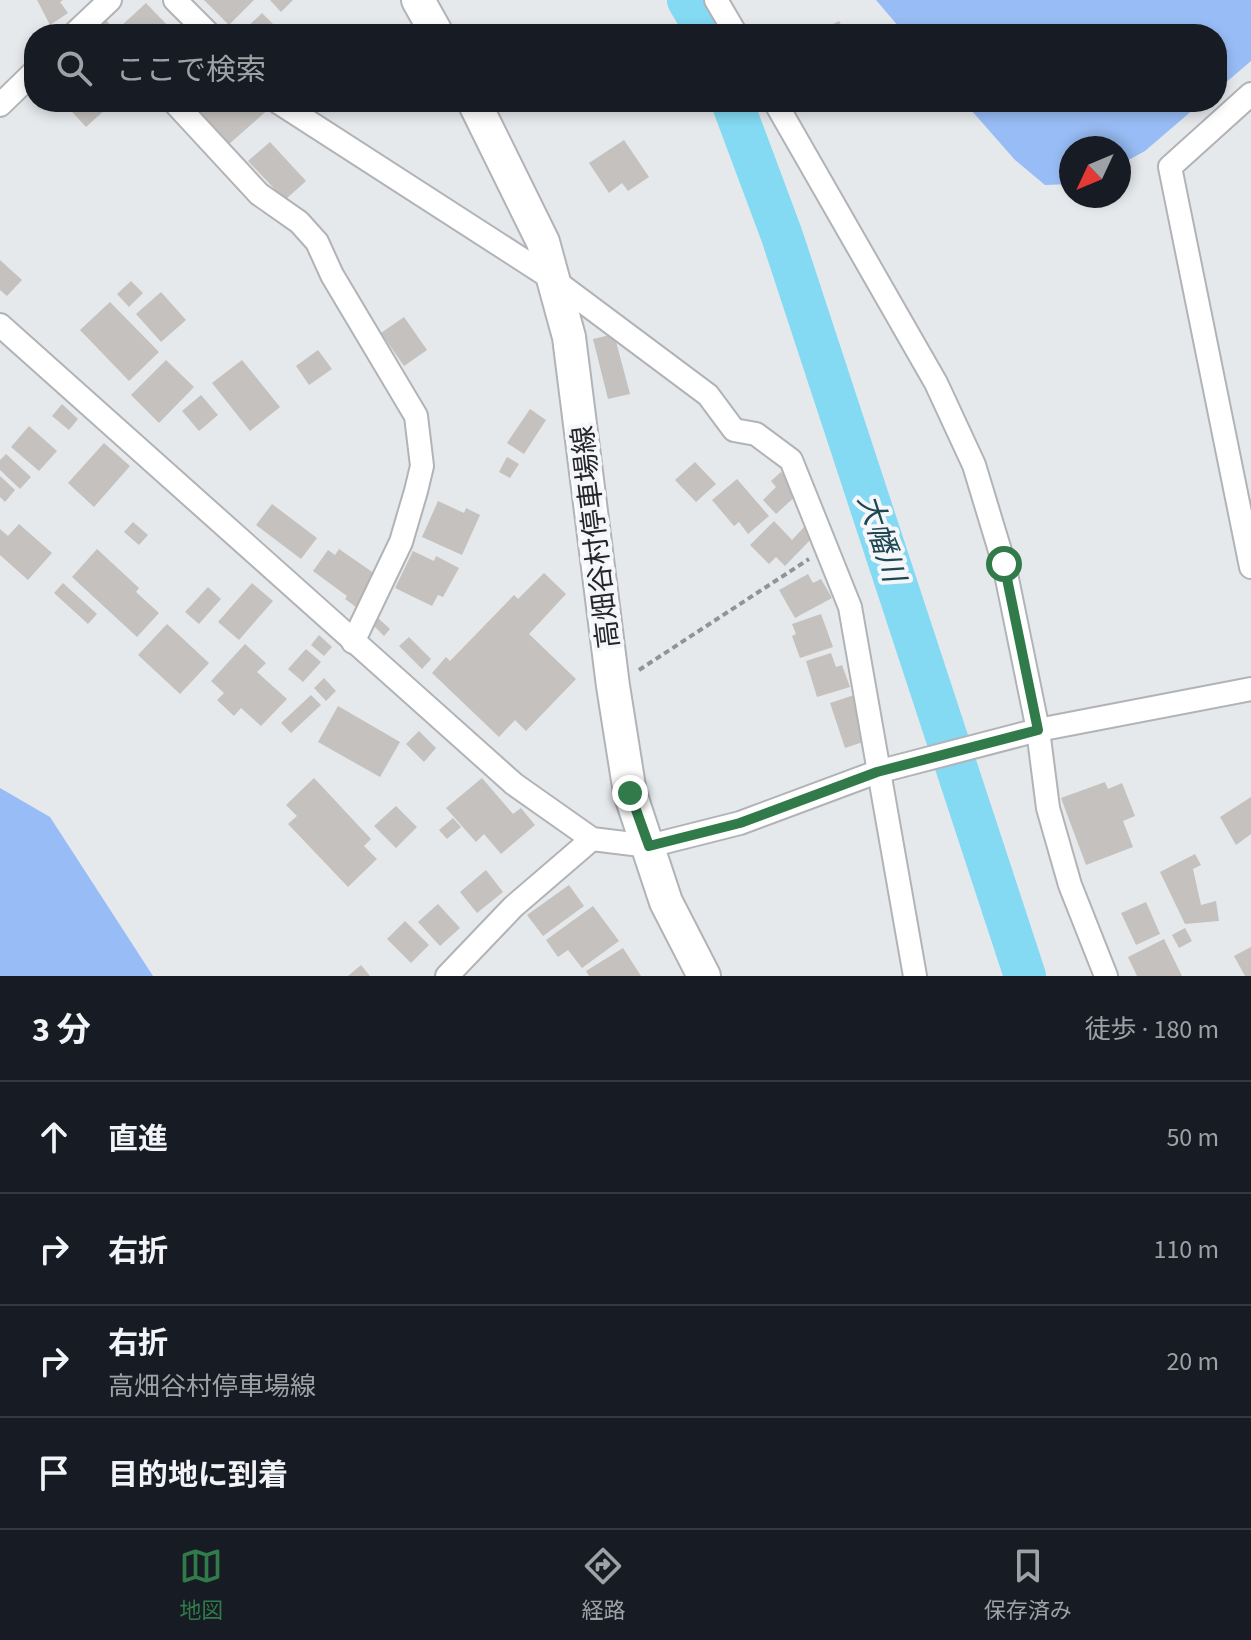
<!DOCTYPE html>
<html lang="ja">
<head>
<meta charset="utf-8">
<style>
	body { margin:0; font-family:"Source Sans 3","Noto Sans JP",sans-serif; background:#20242c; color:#f1f3f6 }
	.compass { position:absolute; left:1059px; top:136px; width:72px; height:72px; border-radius:50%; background:#171b24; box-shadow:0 4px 12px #0003; rotate:226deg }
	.stop { position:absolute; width:24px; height:24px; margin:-18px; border:6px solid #307b49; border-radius:50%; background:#fff }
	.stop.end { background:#307b49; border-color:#fff; box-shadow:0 2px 8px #0008 }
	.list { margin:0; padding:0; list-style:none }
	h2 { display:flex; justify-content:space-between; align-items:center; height:104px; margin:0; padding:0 32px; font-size:34px }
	h2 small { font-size:26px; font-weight:400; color:#9ea1a6 }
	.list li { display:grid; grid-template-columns:52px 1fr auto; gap:24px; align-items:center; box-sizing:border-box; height:112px; padding:0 32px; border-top:2px solid #363941 }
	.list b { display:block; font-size:30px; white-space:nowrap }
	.list p { margin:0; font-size:26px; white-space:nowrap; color:#9ea1a6 }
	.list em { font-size:26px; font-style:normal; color:#9ea1a6 }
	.icon { flex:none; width:44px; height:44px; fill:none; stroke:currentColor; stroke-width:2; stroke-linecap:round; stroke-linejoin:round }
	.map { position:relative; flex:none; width:1251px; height:976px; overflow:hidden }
	.search { position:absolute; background:#171b24; box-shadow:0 4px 12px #0003; left:24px; right:24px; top:24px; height:88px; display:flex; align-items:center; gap:20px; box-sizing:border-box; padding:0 28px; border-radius:32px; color:#9ea1a6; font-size:30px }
	.sheet { height:552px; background:#171b24 }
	nav { display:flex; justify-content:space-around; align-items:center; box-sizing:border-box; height:112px; border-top:2px solid #363941; background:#171b24; font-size:22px; color:#9ea1a6 }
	nav a { display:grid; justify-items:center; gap:4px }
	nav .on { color:#307b49 }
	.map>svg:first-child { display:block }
</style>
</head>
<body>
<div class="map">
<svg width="1251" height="976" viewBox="0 0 1251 976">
	<rect width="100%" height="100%" fill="#e6e9ec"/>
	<g fill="#98bcf5">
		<polygon points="876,0 1251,0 1251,61 1217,90 1217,34 905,34"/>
		<polygon points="964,102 1202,102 1145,151 1119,165 1119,148 1071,148 1071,184 1045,185 1015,160"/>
		<polygon points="0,788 50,817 153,976 0,976"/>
	</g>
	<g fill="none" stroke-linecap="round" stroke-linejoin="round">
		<g stroke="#83daf2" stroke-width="42">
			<polyline points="688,0 708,34"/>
			<polyline points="732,102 782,236 1025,976"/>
		</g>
	</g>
	<g fill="#c4c1be">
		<polygon points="37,0 63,0 60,2 68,13 50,25"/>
		<polygon points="204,0 254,0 229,25"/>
		<polygon points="270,0 293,0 281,12"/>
		<polygon points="146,3 169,27 165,30 169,34 127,34 120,27"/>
		<polygon points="262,13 283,34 240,34"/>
		<polygon points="105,19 113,28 103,34 96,27"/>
		<polygon points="839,21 846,34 814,34"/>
		<polygon points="63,102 101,102 107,108 86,127"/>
		<polygon points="188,102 235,102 237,105 267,102 271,107 228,145"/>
		<polygon points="312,102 330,102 322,111"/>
		<polygon points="624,140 649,177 628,191 622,183 609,193 589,163"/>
		<polygon points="270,142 306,181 285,200 248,161"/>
		<polygon points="0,260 22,280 7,296 0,290"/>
		<polygon points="131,281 143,293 129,307 117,294"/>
		<polygon points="161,292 186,320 161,342 136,314"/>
		<polygon points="110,302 159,352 129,381 80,330"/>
		<polygon points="404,317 427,350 404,366 381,333"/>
		<polygon points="614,334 630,394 608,399 593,339"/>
		<polygon points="318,350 332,369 309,385 296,366"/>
		<polygon points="166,360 194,387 159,423 131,395"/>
		<polygon points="242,360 280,407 250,431 212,383"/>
		<polygon points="201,395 218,415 199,431 182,411"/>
		<polygon points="62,404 78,419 69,430 52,416"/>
		<polygon points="530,409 546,420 524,454 507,443"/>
		<polygon points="29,426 57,451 39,471 11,447"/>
		<polygon points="104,443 130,466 94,507 68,483"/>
		<polygon points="6,454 31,477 20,489 0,470 0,460"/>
		<polygon points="507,457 519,464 510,478 499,472"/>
		<polygon points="695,462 716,484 696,502 675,480"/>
		<polygon points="781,472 800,492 776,514 763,500 776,487 771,481"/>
		<polygon points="0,476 15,490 5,502 0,497"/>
		<polygon points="737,479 769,516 748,534 739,522 734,526 712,500"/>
		<polygon points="438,501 464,513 466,508 480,515 462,555 422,537"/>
		<polygon points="272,504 317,538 301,559 256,525"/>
		<polygon points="774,521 792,540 805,526 814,536 785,566 776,557 769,564 750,545"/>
		<polygon points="133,522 148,535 139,545 124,532"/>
		<polygon points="19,524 52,553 28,580 0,555 0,529 8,536"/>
		<polygon points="97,549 139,588 136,592 159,613 137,637 72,577"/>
		<polygon points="339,549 378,576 356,607 345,599 347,596 313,571 328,550 335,555"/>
		<polygon points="413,551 434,561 436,556 459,568 443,597 438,595 432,606 395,588"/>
		<polygon points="544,573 566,594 529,634 576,679 526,731 515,720 499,737 432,673 446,657 450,661 514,595 518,599"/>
		<polygon points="808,574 813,583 821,579 832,598 795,618 779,590"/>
		<polygon points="63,583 97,614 88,624 54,593"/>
		<polygon points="252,583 273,601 239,640 218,622"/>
		<polygon points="208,587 221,599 199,624 185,612"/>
		<polygon points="821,614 833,647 800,658 792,636 796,634 792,624"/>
		<polygon points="377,617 390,629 384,636 372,624"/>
		<polygon points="167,624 209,663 180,694 138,655"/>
		<polygon points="319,635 332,647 324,656 311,645"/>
		<polygon points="409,637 431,659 422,669 399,646"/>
		<polygon points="245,644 266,663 257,672 287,699 261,726 241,708 234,716 217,700 224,693 211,681"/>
		<polygon points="306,649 321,662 303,682 288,669"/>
		<polygon points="831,653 836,667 842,665 850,687 817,697 806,661"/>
		<polygon points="324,678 336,691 326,701 314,688"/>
		<polygon points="311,695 321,705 291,733 281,723"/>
		<polygon points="854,695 869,740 845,748 830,703"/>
		<polygon points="338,706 400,742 380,777 318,742"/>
		<polygon points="419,731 436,748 424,762 406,744"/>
		<polygon points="314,778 371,839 364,846 377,859 348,887 288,824 297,816 286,805"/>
		<polygon points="482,778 513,814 521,808 535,825 501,854 484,834 476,842 446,808"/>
		<polygon points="1105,782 1108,789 1122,783 1135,816 1123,821 1133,847 1086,865 1061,798"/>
		<polygon points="1251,797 1251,834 1236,845 1220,817"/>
		<polygon points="396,806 417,827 396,848 374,826"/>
		<polygon points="453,818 461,827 447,839 439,830"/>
		<polygon points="1195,854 1201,865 1193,869 1201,905 1216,901 1219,921 1185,924 1160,872"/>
		<polygon points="486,870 503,892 477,913 460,892"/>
		<polygon points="569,885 584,906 543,936 527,915"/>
		<polygon points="1146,902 1160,934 1136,945 1121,913"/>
		<polygon points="438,904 460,928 440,946 418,922"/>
		<polygon points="593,906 619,941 582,968 568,950 558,957 546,940"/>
		<polygon points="405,921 429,945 411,963 387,939"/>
		<polygon points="1185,928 1192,941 1179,948 1172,935"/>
		<polygon points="1164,939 1182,976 1137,976 1128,957"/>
		<polygon points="1251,947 1251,976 1245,976 1234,956"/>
		<polygon points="623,948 641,976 589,976 586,971"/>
		<polygon points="361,965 370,976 348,976"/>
	</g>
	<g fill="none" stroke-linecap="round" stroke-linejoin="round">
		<g stroke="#b1b3b6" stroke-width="26">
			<g id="minor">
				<polyline points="175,0 209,34"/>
				<polyline points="716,0 736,34"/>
				<polyline points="74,34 110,0"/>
				<polyline points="1251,94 1170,167 1251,567"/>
				<polyline points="174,102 259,194 299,222 317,242 332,275 416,416 422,466 416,491 401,542 353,642"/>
				<polyline points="278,102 554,280 708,395 734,430 756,434 791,460 850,607 915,976"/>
				<polyline points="775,102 936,383 974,465 1004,564 1038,730 1048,808 1070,885 1106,976"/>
				<polyline points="0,105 34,72"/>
				<polyline points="0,325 514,784 592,839 649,846 740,823 877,772 1038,730 1251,689"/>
				<polyline points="447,976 513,907 592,839"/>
			</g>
		</g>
		<g stroke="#b1b3b6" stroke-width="36">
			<g id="secondary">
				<polyline points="418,0 437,34"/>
				<polyline points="474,102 543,242 569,337 613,686 630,793 666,902 704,976"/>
			</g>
		</g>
		<polyline stroke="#929396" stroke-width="4" stroke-dasharray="6 4" stroke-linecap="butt" points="639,670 809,559"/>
		<use href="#minor" stroke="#fff" stroke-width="22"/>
		<use href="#secondary" stroke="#fff" stroke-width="32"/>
	</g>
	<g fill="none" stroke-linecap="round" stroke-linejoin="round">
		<polyline stroke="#307b49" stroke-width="10" points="630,793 649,846 740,823 877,772 1038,730 1004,564"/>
	</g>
	<g text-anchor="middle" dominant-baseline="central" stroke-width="8" stroke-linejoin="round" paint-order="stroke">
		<g font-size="28" fill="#262628" stroke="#f4f6f9">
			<text transform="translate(596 537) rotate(-97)">高畑谷村停車場線</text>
		</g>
		<g font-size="30" font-style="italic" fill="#1f4751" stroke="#f4f6f9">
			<text transform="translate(881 538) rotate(72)">大幡川</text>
		</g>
	</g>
</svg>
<svg class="compass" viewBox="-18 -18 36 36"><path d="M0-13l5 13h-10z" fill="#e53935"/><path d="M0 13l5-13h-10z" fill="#9ea1a6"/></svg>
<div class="stop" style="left:1004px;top:564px"></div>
<div class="stop end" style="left:630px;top:793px"></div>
<div class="search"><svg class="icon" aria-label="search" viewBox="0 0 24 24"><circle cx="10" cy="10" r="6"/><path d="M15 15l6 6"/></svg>ここで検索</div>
</div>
<section class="sheet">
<h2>3 分<small>徒歩 · 180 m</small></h2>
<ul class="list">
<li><svg class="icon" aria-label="ahead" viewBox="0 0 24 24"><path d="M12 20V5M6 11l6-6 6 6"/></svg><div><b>直進</b></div><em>50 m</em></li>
<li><svg class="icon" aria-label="right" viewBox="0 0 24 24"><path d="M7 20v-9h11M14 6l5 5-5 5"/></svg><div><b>右折</b></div><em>110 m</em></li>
<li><svg class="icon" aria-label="right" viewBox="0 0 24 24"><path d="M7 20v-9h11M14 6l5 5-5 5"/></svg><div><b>右折</b><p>高畑谷村停車場線</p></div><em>20 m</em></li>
<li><svg class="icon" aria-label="arrive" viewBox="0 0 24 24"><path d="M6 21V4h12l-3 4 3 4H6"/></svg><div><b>目的地に到着</b></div></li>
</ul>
</section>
<nav>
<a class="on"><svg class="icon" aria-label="map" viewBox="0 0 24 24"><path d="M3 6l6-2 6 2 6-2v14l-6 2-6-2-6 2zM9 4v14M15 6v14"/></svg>地図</a>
<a><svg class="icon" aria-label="directions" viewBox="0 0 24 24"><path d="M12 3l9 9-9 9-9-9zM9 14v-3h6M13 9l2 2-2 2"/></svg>経路</a>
<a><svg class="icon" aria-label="saved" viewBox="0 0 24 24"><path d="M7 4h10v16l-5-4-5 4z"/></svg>保存済み</a>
</nav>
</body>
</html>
